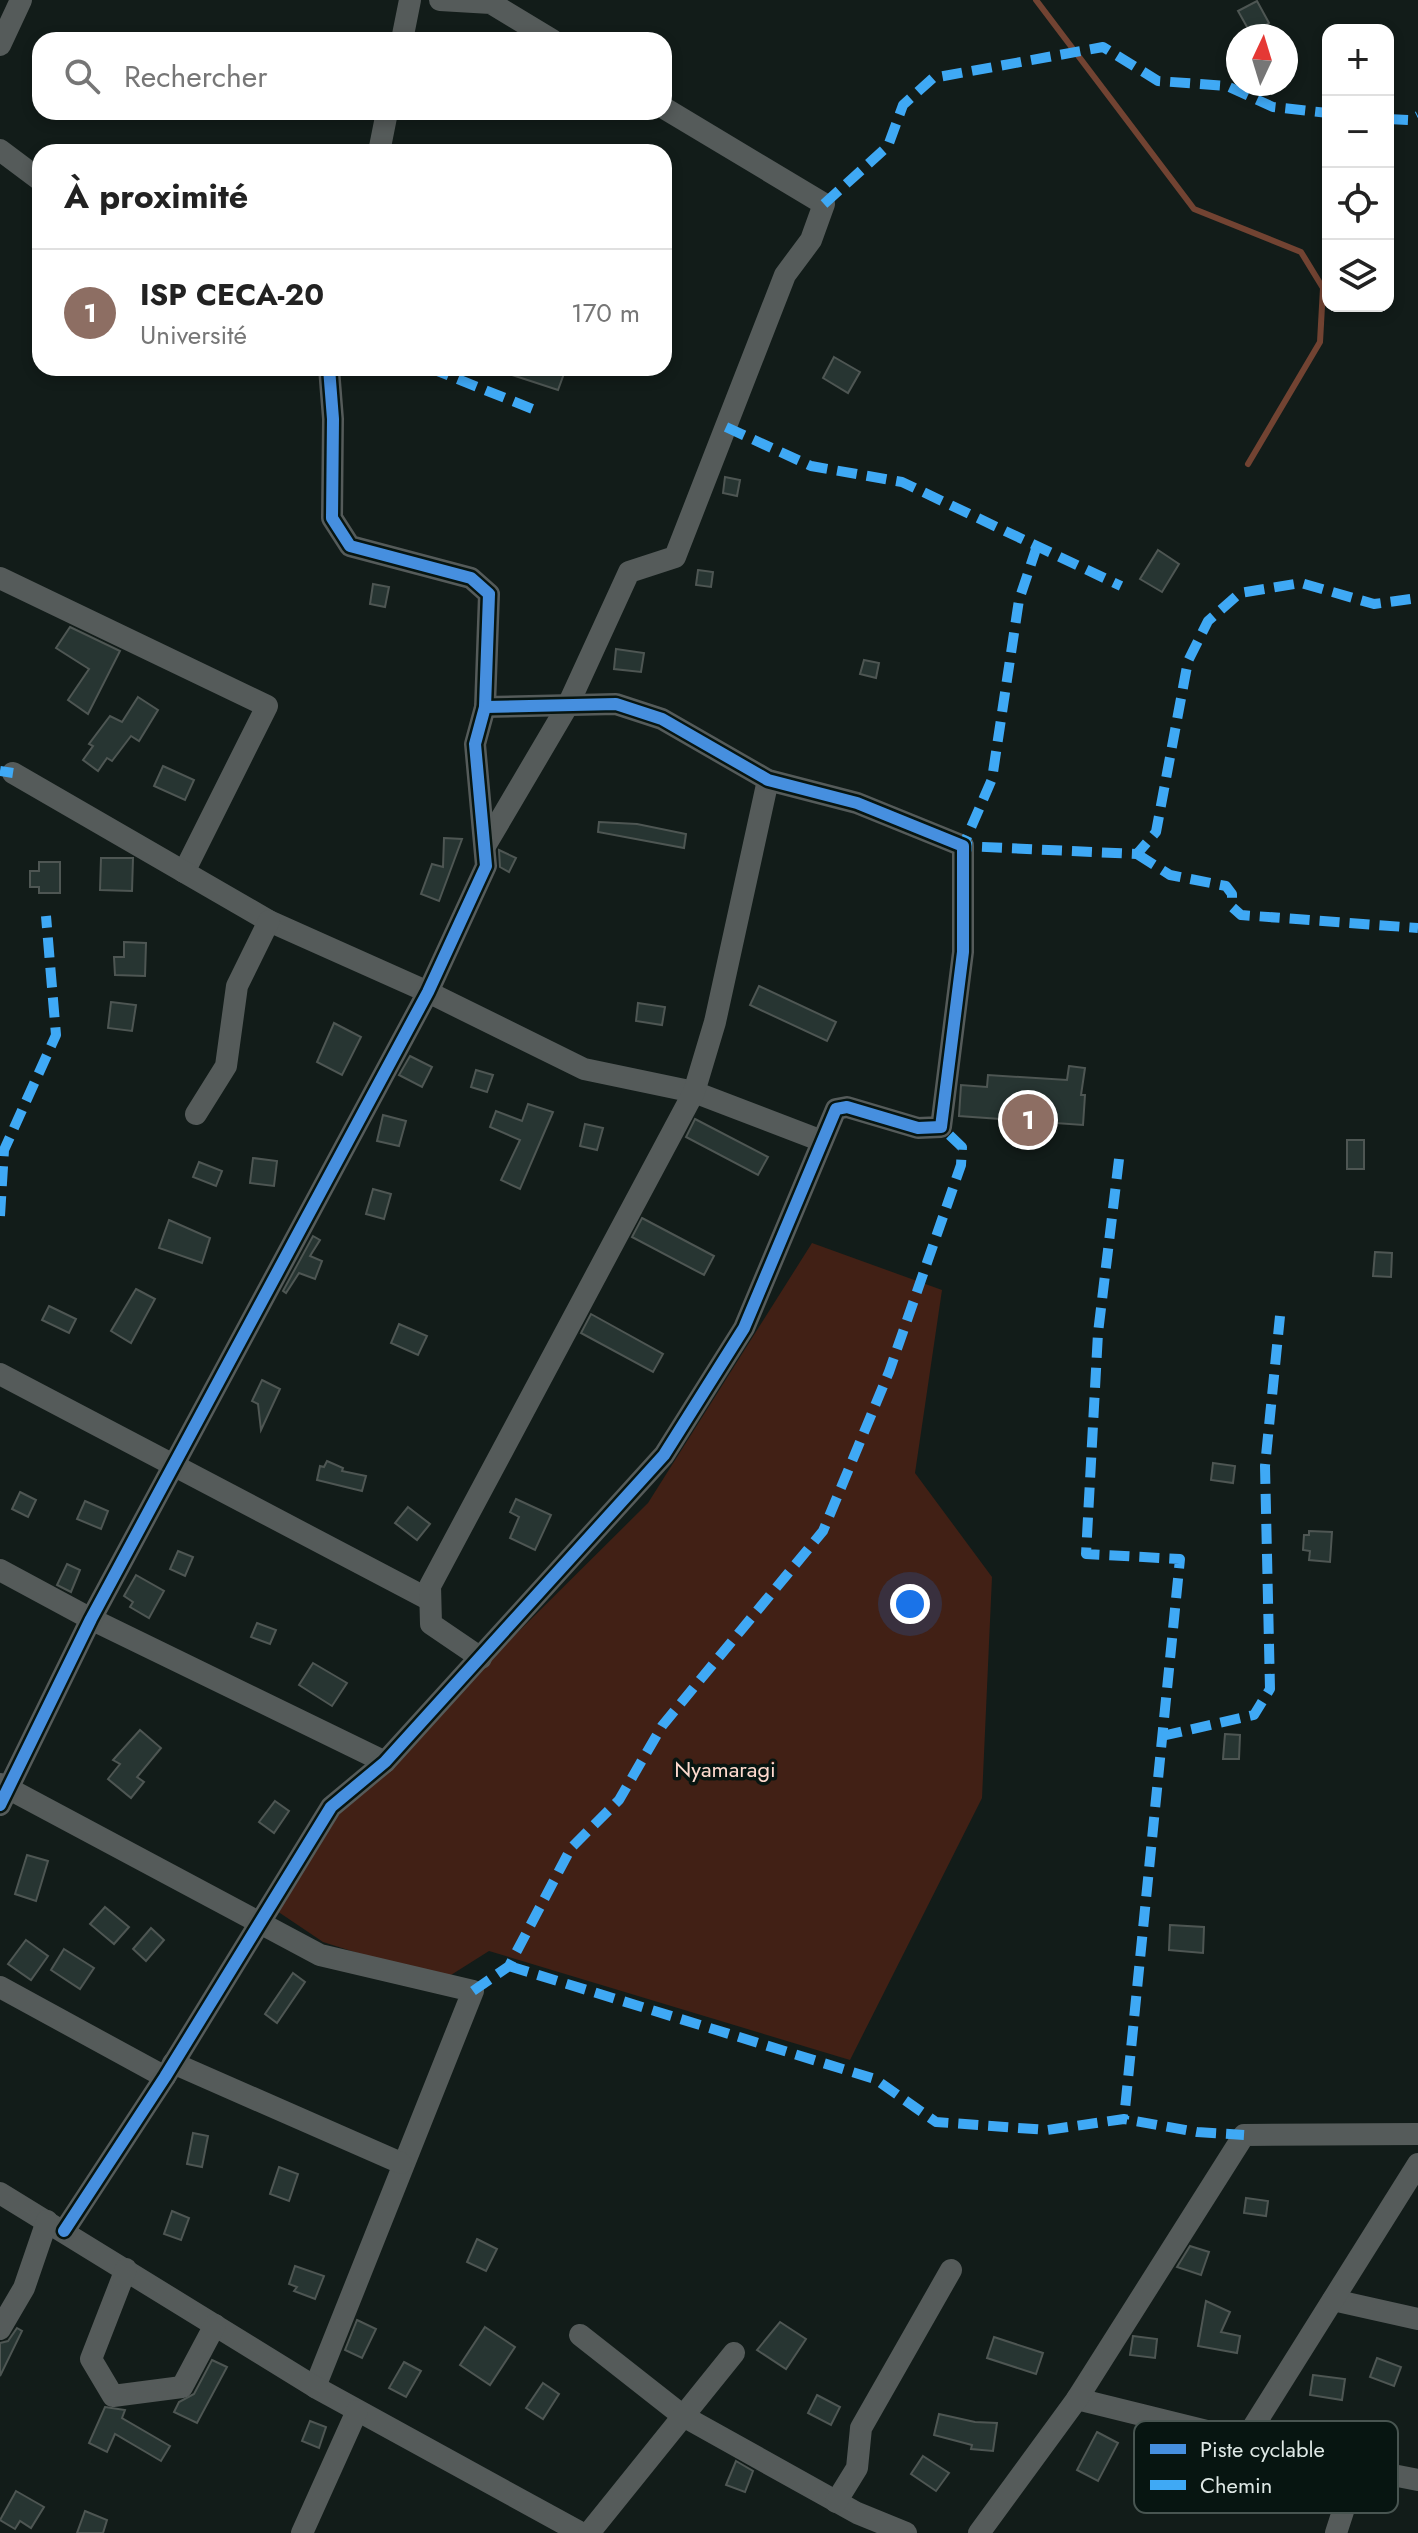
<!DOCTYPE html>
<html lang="fr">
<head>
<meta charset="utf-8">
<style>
	body { margin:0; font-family:Jost,sans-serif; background:#f6f6f6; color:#222 }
	.controls { position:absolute; right:24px; top:24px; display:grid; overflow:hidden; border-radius:16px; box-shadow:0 4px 12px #0003 }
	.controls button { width:72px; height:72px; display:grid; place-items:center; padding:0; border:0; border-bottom:2px solid #e0e0e0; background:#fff; color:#222; font:40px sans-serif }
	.compass { position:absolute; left:1226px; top:24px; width:72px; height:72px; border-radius:50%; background:#fff; box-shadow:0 4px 12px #0003; rotate:4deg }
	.you { position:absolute; left:910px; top:1604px; width:28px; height:28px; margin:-20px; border:6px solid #fff; border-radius:50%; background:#1a73e8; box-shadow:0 0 0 12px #1a73e833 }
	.badge { display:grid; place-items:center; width:52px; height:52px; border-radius:50%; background:#db2777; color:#fff; font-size:26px; font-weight:700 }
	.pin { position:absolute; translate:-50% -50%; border:4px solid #fff; box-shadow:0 2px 8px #0006 }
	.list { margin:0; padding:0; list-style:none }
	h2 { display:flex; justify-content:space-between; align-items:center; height:104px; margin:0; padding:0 32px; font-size:34px }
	h2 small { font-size:26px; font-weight:400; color:#767676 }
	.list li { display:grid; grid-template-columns:52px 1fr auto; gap:24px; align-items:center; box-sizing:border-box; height:128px; padding:0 32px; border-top:2px solid #e0e0e0 }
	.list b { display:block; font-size:30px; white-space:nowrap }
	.list p { margin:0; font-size:26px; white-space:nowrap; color:#767676 }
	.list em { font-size:26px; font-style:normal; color:#767676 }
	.icon { flex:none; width:44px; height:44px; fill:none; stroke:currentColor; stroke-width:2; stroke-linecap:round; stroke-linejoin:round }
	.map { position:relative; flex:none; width:1418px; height:2533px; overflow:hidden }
	.search { position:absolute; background:#fff; box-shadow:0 4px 12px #0003; left:32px; top:32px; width:640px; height:88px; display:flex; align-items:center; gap:20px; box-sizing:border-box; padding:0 28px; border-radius:24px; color:#767676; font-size:30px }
	.panel { position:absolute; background:#fff; box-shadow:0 4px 12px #0003; left:32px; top:144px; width:640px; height:232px; border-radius:24px }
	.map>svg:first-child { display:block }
</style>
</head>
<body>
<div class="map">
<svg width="1418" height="2533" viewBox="0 0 1418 2533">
	<rect width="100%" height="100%" fill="#121c19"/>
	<polygon fill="#412015" points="812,1243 942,1290 915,1473 992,1577 982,1798 850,2060 489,1951 443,1980 323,1942 277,1911 344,1805 648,1503"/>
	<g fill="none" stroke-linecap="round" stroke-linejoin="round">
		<polyline stroke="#724332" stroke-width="6" points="1036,0 1194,209 1301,252 1323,288 1320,342 1248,464"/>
	</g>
	<g fill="#273532" stroke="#4e5653" stroke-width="2">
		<polygon points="1257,1 1269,23 1251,34 1238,11"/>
		<polygon points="834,357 860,372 848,393 823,378"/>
		<polygon points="501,368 566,368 558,390 500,371"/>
		<polygon points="725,477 740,480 737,496 723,493"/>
		<polygon points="1158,550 1179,564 1162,592 1140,579"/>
		<polygon points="698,570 713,572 711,587 696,585"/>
		<polygon points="373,584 389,587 385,607 370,604"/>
		<polygon points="70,627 120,651 88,714 68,700 89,669 56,648"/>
		<polygon points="616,649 644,653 641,672 614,669"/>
		<polygon points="864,660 879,663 876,678 860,674"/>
		<polygon points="138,697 158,710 139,741 131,736 112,761 107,758 98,771 83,760 93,746 89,744 110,716 122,722"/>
		<polygon points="163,766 194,780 185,800 154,786"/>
		<polygon points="599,822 637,824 686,834 684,848 598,832"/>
		<polygon points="444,838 462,839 439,901 421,894 432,864 443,867"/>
		<polygon points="499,850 516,858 509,872 500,867"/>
		<polygon points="101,858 133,858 132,891 100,890"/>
		<polygon points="39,862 60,862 60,893 39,893 39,887 30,887 30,871 39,871"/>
		<polygon points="124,942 146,943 145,976 115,975 114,957 124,957"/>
		<polygon points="759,986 836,1022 827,1041 750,1005"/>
		<polygon points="111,1002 136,1005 132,1031 108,1028"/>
		<polygon points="638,1003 665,1007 662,1025 636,1021"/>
		<polygon points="334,1023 361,1037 342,1075 317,1062"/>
		<polygon points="410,1056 432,1067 422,1087 399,1075"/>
		<polygon points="1069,1066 1085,1068 1081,1095 1085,1095 1083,1125 959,1116 961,1085 987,1087 988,1075 1067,1080"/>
		<polygon points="476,1070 493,1075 487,1092 471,1087"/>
		<polygon points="528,1104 553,1112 520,1189 501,1180 520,1140 490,1127 496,1111 522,1121"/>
		<polygon points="383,1115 406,1121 399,1146 377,1141"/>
		<polygon points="695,1119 768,1157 758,1175 686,1137"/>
		<polygon points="585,1124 603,1128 597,1150 580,1146"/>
		<rect x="1347" y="1140" width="17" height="29"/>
		<polygon points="253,1158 277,1161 274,1186 250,1183"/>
		<polygon points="199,1162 222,1171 216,1186 193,1177"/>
		<polygon points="373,1189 391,1194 384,1219 366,1214"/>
		<polygon points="642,1218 714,1256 704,1275 632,1237"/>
		<polygon points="169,1220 210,1238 202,1263 159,1248"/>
		<polygon points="313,1236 320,1240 310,1256 322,1261 315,1279 299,1273 286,1293 283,1291"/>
		<polygon points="1375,1252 1392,1253 1391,1277 1373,1276"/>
		<polygon points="136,1289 155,1299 131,1343 111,1331"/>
		<polygon points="49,1306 76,1319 69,1333 42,1320"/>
		<polygon points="591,1314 663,1354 653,1372 581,1333"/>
		<polygon points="399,1324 427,1336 418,1355 391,1343"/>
		<polygon points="262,1380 280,1389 261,1430 258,1404 252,1401"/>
		<polygon points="327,1461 343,1468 342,1471 366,1476 362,1491 317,1480 320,1466 324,1467"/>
		<polygon points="1213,1463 1235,1466 1233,1483 1211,1480"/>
		<polygon points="20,1492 36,1500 28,1517 12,1509"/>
		<polygon points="516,1499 551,1515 535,1550 510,1538 519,1517 510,1512"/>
		<polygon points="85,1501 108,1511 101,1529 77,1519"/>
		<polygon points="408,1507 430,1524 417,1540 395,1523"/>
		<polygon points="1309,1531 1332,1532 1330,1562 1309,1560 1310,1551 1303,1550 1304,1535 1309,1535"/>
		<polygon points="178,1551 193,1557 185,1576 170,1569"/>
		<polygon points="67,1564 80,1570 71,1592 57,1585"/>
		<polygon points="136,1575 164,1591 149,1618 130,1607 133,1602 124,1596"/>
		<polygon points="257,1623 276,1630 270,1644 251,1637"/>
		<polygon points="313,1663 347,1683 332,1706 299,1685"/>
		<polygon points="140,1730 161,1748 137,1777 144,1782 131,1798 108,1779 120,1764 113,1760"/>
		<polygon points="1225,1734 1240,1735 1239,1759 1223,1759"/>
		<polygon points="275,1801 289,1811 274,1833 259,1822"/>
		<polygon points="27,1855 48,1861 36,1901 15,1894"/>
		<polygon points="105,1907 129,1927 114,1944 90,1924"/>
		<polygon points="1170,1925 1204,1927 1203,1953 1169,1950"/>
		<polygon points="151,1928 164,1940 146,1961 133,1949"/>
		<polygon points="26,1940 48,1956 31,1980 8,1964"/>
		<polygon points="64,1949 94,1968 80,1989 51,1970"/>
		<polygon points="293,1973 305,1982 277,2023 265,2014"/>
		<polygon points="193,2133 208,2136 202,2167 187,2164"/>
		<polygon points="279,2167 298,2174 289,2201 270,2194"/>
		<polygon points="1246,2198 1268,2201 1266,2216 1244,2213"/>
		<polygon points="172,2211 189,2218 181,2240 164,2234"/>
		<polygon points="477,2239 497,2249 486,2271 467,2262"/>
		<polygon points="1190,2246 1209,2252 1201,2275 1177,2267"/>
		<polygon points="295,2266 324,2276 315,2299 294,2291 297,2287 289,2284"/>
		<polygon points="1206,2301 1230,2312 1221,2332 1240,2336 1237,2353 1198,2346"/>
		<polygon points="357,2320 376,2329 362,2358 345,2350"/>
		<polygon points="780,2322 806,2339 786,2369 757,2350"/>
		<polygon points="485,2327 515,2347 490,2385 460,2365"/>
		<polygon points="17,2328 22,2331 0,2376 0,2343 8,2341"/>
		<polygon points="1133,2336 1157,2339 1155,2358 1130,2355"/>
		<polygon points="994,2337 1043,2353 1036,2374 987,2358"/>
		<polygon points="1377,2358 1401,2367 1394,2386 1370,2377"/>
		<polygon points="212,2360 227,2367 197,2423 174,2412 179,2402 194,2394"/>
		<polygon points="404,2362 421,2371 406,2397 389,2388"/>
		<polygon points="1313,2375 1345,2379 1342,2400 1310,2395"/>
		<polygon points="543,2383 559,2394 543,2419 526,2408"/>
		<polygon points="817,2395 840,2407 831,2425 808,2413"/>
		<polygon points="105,2407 125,2410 122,2418 170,2446 161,2461 115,2434 107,2452 89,2443"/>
		<polygon points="939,2414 975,2422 997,2423 993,2451 971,2449 972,2445 934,2435"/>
		<polygon points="310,2421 326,2427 319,2448 302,2441"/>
		<polygon points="1097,2432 1118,2443 1098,2481 1077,2470"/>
		<polygon points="923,2456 949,2473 936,2491 911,2474"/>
		<polygon points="736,2461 753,2471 745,2492 726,2485"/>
		<polygon points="16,2491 44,2507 31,2528 20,2521 15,2529 0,2520"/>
		<polygon points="85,2511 107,2520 103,2533 77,2533"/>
	</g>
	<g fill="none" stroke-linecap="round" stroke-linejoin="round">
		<g stroke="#555b5a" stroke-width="22">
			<polyline points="440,0 491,3 552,40"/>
			<polyline points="402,40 410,0"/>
			<polyline points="0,45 21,0"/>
			<polyline points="0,150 40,180"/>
			<polyline points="379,152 387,112"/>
			<polyline points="0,578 267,706 184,872"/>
			<polyline points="13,773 269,921 428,992 584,1069 694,1092 822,1141"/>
			<polyline points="485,846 568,705 629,572 675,557 785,275 811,240 824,204 664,108"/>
			<polyline points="196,1114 226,1066 237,986 269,921"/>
			<polyline points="0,1374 430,1600"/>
			<polyline points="0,1570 91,1619 385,1762"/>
			<polyline points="481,1658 431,1624 430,1586 694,1092 715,1022 768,780"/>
			<polyline points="0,1784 320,1955 473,1991 315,2387"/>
			<polyline points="0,1805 91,1619 428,992 486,866 475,744 485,707 489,594 471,578 350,546 332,518 333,419 329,368"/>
			<polyline points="0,1987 165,2077"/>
			<polyline points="173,2063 401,2163"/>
			<polyline points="0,2193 315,2387 581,2533"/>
			<polyline points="64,2231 165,2077 331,1807 385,1762 664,1455 744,1328 836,1109 847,1107 918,1128 941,1127 963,952 963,846 857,803 768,780 662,719 616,704 485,707"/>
			<polyline points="126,2269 91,2359 113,2396 182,2387 215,2325"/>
			<polyline points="1333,2300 1418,2319"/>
			<polyline points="0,2329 24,2288 47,2221"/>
			<polyline points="580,2335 683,2416 857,2513 906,2533"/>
			<polyline points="1077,2399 1357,2468 1418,2480"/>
			<polyline points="1245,2440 1418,2164"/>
			<polyline points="836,2502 857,2468 861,2428 951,2270"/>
			<polyline points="302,2533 357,2411"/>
			<polyline points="589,2533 734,2353"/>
			<polyline points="979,2533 1077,2399 1244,2135 1418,2134"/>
			<polyline points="1336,2533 1357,2468"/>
		</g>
		<g stroke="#3fa9f5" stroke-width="10" stroke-dasharray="20 10" stroke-linecap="butt">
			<polyline points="1388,119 1410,120 1418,116"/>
			<polyline points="824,204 888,146 903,105 933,78 1103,47 1158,81 1227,86 1273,107 1328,113"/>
			<polyline points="430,368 540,412"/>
			<polyline points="726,427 811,466 902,482 1121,586"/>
			<polyline points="1037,546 1019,600 992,779 963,846 1137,854 1156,832 1188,661 1208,621 1240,593 1301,583 1374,604 1418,598"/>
			<polyline points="0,771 13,773"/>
			<polyline points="1137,854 1170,875 1226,886 1232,894 1232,907 1241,915 1418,928"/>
			<polyline points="1119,1159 1098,1333 1086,1554 1180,1559 1124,2119"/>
			<polyline points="0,1216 4,1150 56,1035 46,916"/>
			<polyline points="1162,1736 1254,1715 1270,1689 1265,1466 1280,1316"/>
			<polyline points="509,1966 875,2079 936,2122 1047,2130 1124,2119 1197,2132 1244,2135"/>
			<polyline points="473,1991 509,1966 571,1848 619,1800 662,1726 823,1531 889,1372 961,1165 962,1147 941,1127"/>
		</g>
		<g stroke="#071511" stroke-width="17">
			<g id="cycleway">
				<polyline points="0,1805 91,1619 428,992 486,866 475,744 485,707 489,594 471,578 350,546 332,518 333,419 329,368"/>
				<polyline points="64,2231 165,2077 331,1807 385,1762 664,1455 744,1328 836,1109 847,1107 918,1128 941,1127 963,952 963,846 857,803 768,780 662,719 616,704 485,707"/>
			</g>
		</g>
		<use href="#cycleway" stroke="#468fdf" stroke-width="12"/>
	</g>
	<g text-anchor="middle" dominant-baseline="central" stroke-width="7" stroke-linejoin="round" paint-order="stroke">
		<g font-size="22" fill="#fedace" stroke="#071511">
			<text x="725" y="1769">Nyamaragi</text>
		</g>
	</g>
	<rect x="1134" y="2421" width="264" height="92" rx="12" fill="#071511" stroke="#485551" stroke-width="2"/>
	<rect x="1150" y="2444" width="36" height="10" fill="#468fdf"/>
	<rect x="1150" y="2480" width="36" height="10" fill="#3fa9f5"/>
	<g font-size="22" fill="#dfe9e6">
		<text x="1200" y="2457">Piste cyclable</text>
		<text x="1200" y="2493">Chemin</text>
	</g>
</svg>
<div class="controls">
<button>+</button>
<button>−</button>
<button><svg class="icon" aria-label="locate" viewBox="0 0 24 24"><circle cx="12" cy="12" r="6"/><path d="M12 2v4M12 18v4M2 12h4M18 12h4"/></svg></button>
<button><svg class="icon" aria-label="layers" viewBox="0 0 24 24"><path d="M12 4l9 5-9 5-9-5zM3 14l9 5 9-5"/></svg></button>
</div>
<svg class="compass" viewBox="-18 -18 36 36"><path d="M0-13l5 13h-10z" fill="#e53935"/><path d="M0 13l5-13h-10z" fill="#767676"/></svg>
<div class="you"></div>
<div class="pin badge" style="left:1028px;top:1120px;background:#8d6e63">1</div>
<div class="search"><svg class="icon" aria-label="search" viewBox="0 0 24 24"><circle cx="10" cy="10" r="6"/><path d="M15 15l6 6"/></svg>Rechercher</div>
<section class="panel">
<h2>À proximité<small></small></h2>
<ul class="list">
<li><span class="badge" style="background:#8d6e63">1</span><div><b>ISP CECA-20</b><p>Université</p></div><em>170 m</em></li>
</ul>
</section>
</div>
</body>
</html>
